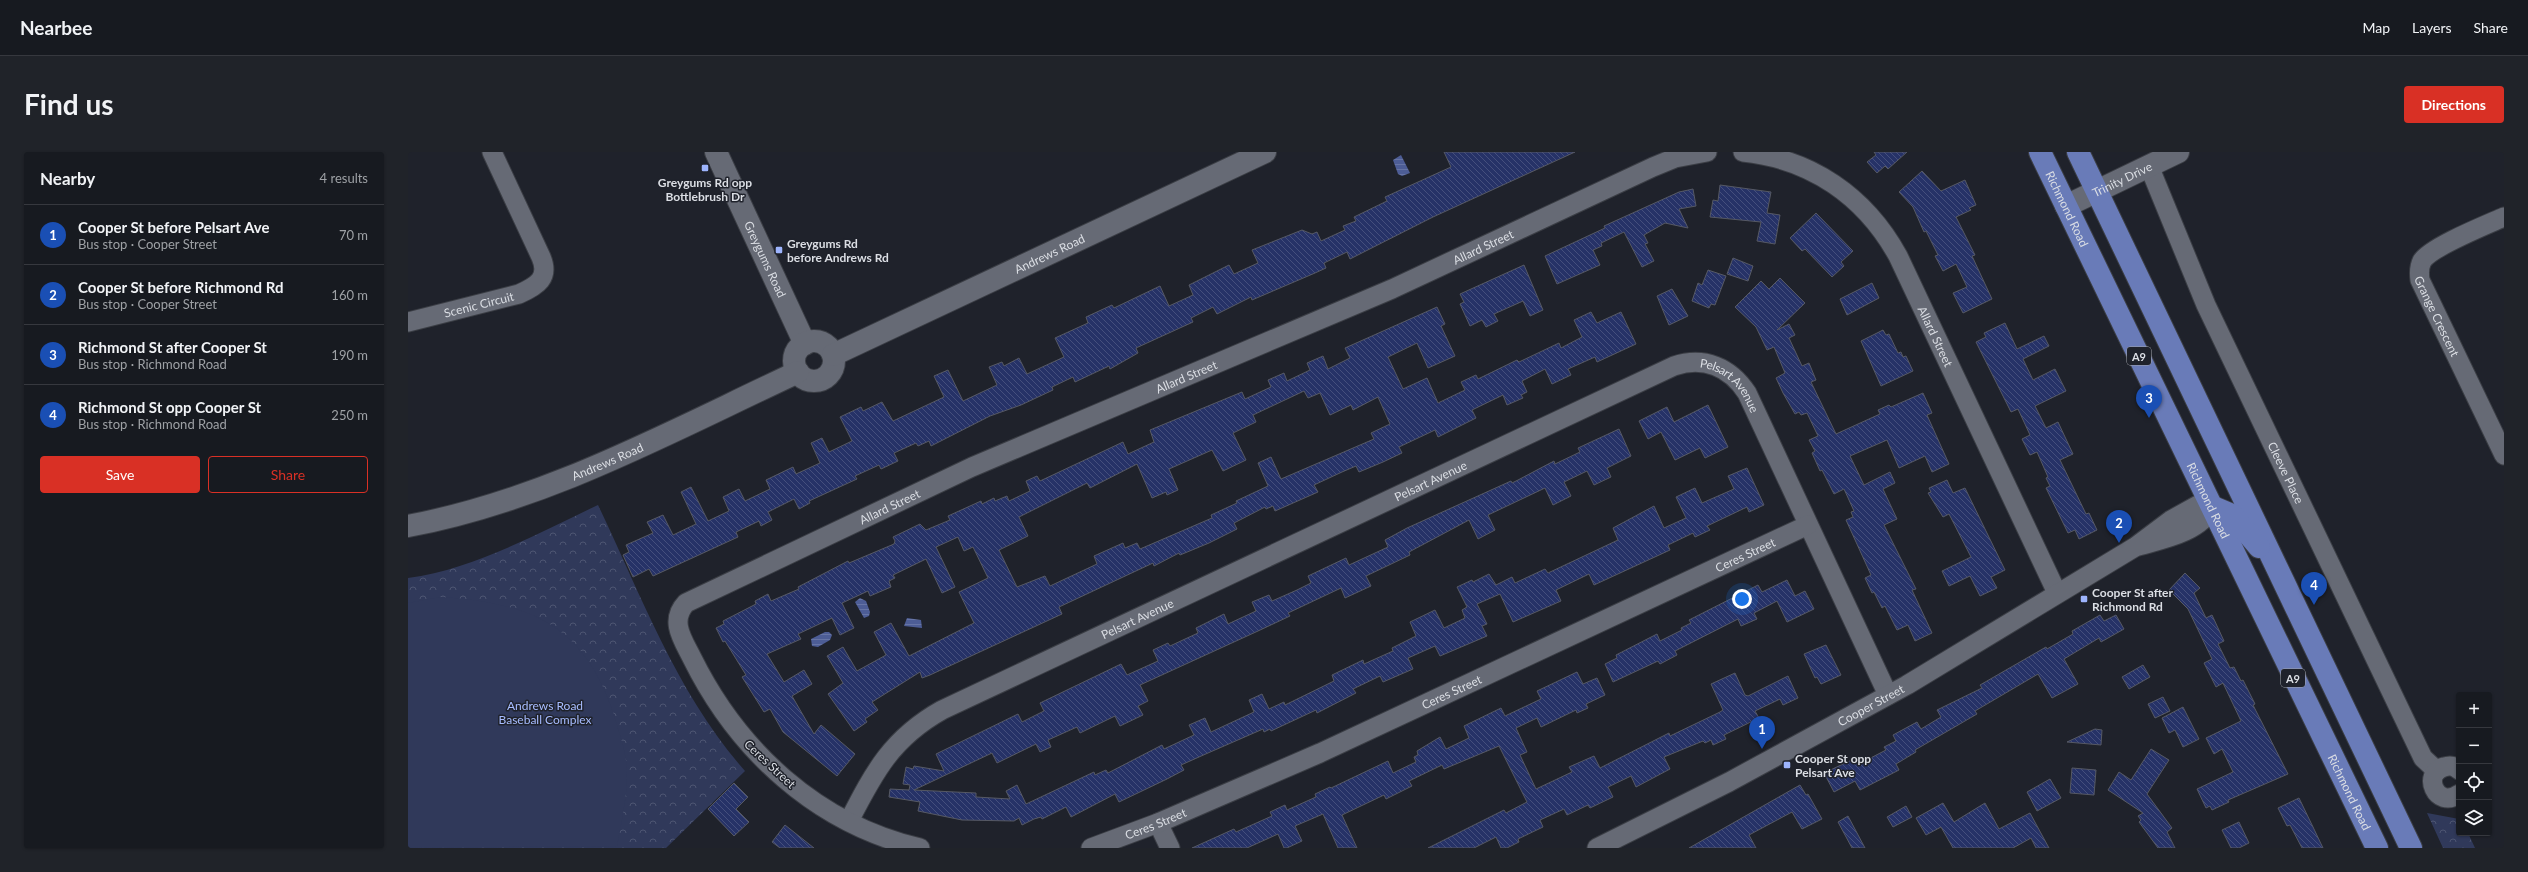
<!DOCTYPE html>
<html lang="en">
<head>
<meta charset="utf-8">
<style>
	body { margin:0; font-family:Lato,sans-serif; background:#202329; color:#f1f3f6 }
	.controls { position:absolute; right:12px; bottom:12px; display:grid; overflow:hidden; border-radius:4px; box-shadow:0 1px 3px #0004 }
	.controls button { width:36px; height:36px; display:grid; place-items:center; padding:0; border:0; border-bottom:1px solid #36383e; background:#171a20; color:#f1f3f6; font:20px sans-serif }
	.you { position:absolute; left:1334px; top:447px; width:14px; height:14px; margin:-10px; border:3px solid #fff; border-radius:50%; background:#1a73e8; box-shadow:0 0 0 6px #1a73e833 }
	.badge { display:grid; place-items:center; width:26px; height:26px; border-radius:50%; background:#d93025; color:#fff; font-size:13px; font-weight:700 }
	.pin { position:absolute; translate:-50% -33px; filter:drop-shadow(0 1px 2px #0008) }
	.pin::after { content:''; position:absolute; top:21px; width:14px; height:12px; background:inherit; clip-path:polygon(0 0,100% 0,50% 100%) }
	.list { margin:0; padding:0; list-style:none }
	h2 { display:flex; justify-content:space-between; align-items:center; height:52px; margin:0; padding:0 16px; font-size:17px }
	h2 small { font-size:13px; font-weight:400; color:#9ea1a5 }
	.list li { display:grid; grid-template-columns:26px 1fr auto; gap:12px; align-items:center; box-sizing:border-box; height:60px; padding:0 16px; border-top:1px solid #36383e }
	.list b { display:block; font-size:15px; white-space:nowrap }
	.list p { margin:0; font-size:13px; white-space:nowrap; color:#9ea1a5 }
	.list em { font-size:13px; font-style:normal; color:#9ea1a5 }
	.actions { display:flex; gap:8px; padding:12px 16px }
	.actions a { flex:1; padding:9px 0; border:1px solid #d93025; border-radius:4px; text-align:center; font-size:14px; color:#d93025 }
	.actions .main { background:#d93025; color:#fff }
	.icon { flex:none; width:22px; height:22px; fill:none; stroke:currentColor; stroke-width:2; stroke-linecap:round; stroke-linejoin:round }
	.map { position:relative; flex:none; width:2096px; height:696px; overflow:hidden; border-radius:4px }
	header { display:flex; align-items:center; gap:24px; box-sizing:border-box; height:56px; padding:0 20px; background:#171a20; border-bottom:1px solid #36383e }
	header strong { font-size:19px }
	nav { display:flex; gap:22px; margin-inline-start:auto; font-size:14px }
	.intro { display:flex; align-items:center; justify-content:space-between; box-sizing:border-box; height:96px; padding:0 24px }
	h1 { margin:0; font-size:28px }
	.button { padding:10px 18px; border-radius:4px; background:#d93025; color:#fff; font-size:14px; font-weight:700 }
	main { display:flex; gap:24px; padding:0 24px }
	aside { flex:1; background:#171a20; border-radius:4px; box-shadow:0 1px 3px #0004 }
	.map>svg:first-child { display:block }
</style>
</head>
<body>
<header>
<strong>Nearbee</strong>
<nav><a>Map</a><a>Layers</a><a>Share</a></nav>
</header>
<div class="intro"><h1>Find us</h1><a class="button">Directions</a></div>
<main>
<aside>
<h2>Nearby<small>4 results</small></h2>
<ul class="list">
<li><span class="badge" style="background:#1a4fb4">1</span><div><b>Cooper St before Pelsart Ave</b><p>Bus stop · Cooper Street</p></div><em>70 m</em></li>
<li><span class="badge" style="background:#1a4fb4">2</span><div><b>Cooper St before Richmond Rd</b><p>Bus stop · Cooper Street</p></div><em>160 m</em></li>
<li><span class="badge" style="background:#1a4fb4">3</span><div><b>Richmond St after Cooper St</b><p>Bus stop · Richmond Road</p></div><em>190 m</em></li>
<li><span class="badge" style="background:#1a4fb4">4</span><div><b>Richmond St opp Cooper St</b><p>Bus stop · Richmond Road</p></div><em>250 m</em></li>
</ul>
<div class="actions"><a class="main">Save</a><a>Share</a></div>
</aside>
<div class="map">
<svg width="2096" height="696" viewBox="0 0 2096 696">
	<defs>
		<pattern id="park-crowns" width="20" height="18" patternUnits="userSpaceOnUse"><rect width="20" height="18" fill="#30395a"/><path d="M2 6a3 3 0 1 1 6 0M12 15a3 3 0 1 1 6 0" fill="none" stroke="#4d5572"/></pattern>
		<pattern id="water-rules" width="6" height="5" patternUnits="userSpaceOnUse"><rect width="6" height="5" fill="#4d5d96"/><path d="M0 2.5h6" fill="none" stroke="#6674a5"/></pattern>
		<pattern id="building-back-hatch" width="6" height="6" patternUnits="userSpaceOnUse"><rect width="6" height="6" fill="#263267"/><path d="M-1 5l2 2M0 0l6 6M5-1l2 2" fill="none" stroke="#454f7d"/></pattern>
	</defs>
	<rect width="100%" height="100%" fill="#1f222b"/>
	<g fill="url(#park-crowns)">
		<path d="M190 353C234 445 269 542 337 619L258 696H0V426C67 417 130 381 190 353Z"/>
		<polygon points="2019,661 2051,667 2051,681 2060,681 2067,696 2035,696"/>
	</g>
	<path fill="#30395a" d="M33 445C122 451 175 472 205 560 211 581 219 600 219 622 219 646 213 671 209 694L0 696V451Z"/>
	<g fill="url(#water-rules)">
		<polygon points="993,3 1002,21 994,24 990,22 985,8"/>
		<polygon points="452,446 458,449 462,460 461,464 456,466 447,450"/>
		<polygon points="499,466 513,468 514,476 496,474"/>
		<polygon points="417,480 421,480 424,483 422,488 410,495 404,494 403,487"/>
	</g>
	<g fill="url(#building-back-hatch)" stroke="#565964" fill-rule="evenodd">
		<polygon points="1036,0 1167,0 1025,65 942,107 939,100 916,111 918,116 907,121 844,148 843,145 809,162 805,155 783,166 785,170 728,196 730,201 702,217 701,214 667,230 665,225 644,235 645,238 613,253 582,264 523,294 521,289 510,294 508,291 486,301 490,309 473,317 471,313 447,324 449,327 401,349 402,351 391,357 386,347 360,360 364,368 353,374 351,369 328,380 330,385 269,413 245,424 241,417 225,425 215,403 221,400 218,393 245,381 239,370 255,363 265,383 288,372 273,340 283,335 300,369 321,359 315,345 331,337 337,349 362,337 358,328 385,315 388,322 412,311 403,291 414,286 421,300 444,289 432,265 453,255 455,259 474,250 485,269 536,245 526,224 540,218 555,249 589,233 581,215 594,210 596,214 611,206 619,222 656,205 647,186 680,171 678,165 704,153 706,156 752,134 761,154 785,143 781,133 821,113 826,122 850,111 844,98 894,78 904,82 909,80 913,89 937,78 935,74 948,69 946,65 979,49 977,45 1043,15"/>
		<polygon points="1466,0 1499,0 1480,17 1477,14 1469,21 1459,10 1468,3"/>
		<polygon points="1514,19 1533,39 1557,28 1568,53 1561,56 1563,58 1548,65 1567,103 1564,104 1584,147 1555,161 1545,141 1559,135 1548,112 1535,119 1527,104 1530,103 1518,79 1516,80 1505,55 1491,40"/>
		<polygon points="1312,33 1363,40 1359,61 1372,63 1367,92 1349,89 1353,70 1302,65 1305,48 1310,49"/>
		<polygon points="1285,37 1288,54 1271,57 1280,76 1257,71 1236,83 1240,91 1237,92 1246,109 1234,115 1216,80 1193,91 1194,94 1185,98 1192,113 1149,132 1137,104 1197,76 1196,74 1271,40"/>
		<polygon points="1408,61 1445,99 1433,110 1436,114 1424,125 1397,97 1394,99 1382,86"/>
		<polygon points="1325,106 1345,114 1340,129 1319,122"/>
		<polygon points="1116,113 1135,158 1122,164 1115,149 1086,162 1090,169 1078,175 1074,168 1062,174 1052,152 1056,150 1052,142"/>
		<polygon points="1300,118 1318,124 1307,153 1303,152 1301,156 1284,149 1290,131 1294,133"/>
		<polygon points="1372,126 1397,151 1369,178 1381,172 1387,183 1381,186 1394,214 1401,211 1408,228 1403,230 1428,282 1472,262 1470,258 1481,253 1483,255 1515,241 1524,261 1519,263 1541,312 1524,320 1517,304 1491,316 1479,288 1442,304 1456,333 1482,320 1487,331 1475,337 1489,367 1476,373 1508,437 1504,438 1524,481 1507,489 1500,473 1489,478 1477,454 1474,456 1466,440 1464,441 1457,426 1463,423 1438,368 1445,365 1443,360 1446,359 1436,337 1426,342 1414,318 1412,319 1404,301 1407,299 1401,288 1410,284 1399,261 1393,263 1391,260 1387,262 1375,241 1368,226 1377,221 1366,195 1359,198 1348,175 1327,155 1353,129 1361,137"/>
		<polygon points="1464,131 1471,146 1439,163 1432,147"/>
		<polygon points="1264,137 1280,164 1261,173 1249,144"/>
		<path d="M1029 155 1037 172 1033 174 1047 204 1020 216 1009 191 980 205 995 237 1019 226 1030 251 1057 238 1053 230 1068 223 1070 227 1109 208 1111 210 1151 191 1153 196 1174 185 1166 168 1183 160 1189 171 1213 160 1228 192 1189 210 1187 205 1160 217 1163 223 1144 232 1137 217 1114 229 1119 240 1113 243 1115 246 1099 253 1095 243 1064 258 1068 266 1030 285 1027 278 991 295 994 301 975 310 951 320 948 314 934 320 906 333 910 340 867 359 865 354 858 357 857 355 826 371 829 377 801 391 772 403 771 401 746 414 745 411 651 455 654 462 522 523 514 526 512 520 464 550 470 558 457 567 459 570 446 579 420 542 435 531 419 504 435 495 449 519 478 503 466 480 483 471 501 504 566 471 551 440 580 426 565 395 556 399 550 385 528 395 547 435 534 441 518 407 485 423 487 426 481 429 483 435 462 444 460 439 434 451 446 476 432 483 424 466 390 482 393 487 359 502 376 530 396 518 404 532 384 544 406 582 413 573 447 602 429 624 375 580 362 557 356 560 334 525 338 523 317 489 315 490 308 476 316 472 315 469 348 452 347 449 360 442 363 449 391 437 390 435 440 409 441 411 486 392 487 389 485 385 512 372 518 378 542 368 540 364 573 349 574 352 586 346 587 349 599 344 601 349 622 339 618 329 629 324 632 329 715 290 720 302 746 290 742 278 834 240 837 247 863 235 860 228 876 221 879 229 902 218 899 211 915 204 920 217 942 206 937 196ZM896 239 900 246 912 241 922 263 943 253 945 258 970 245 982 272 963 281 966 287 873 327 863 305 850 311 860 334 828 349 829 351 803 363 804 366 732 397 729 391 717 396 715 391 686 404 689 412 642 434 637 424 609 435 591 398 620 384 611 365 679 331 682 336 729 312 744 346 758 340 759 343 770 338 761 317 804 298 815 319 838 308 825 281 848 270 845 263Z"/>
		<polygon points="1597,171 1609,197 1636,184 1641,194 1615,207 1625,228 1647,217 1658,239 1627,254 1638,276 1650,270 1665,302 1652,308 1678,362 1681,361 1689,378 1671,387 1667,378 1660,381 1638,336 1642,334 1638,326 1640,325 1629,300 1622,303 1614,287 1622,283 1610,257 1603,260 1568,190 1578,185 1576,181"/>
		<polygon points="1475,178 1478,183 1481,182 1490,201 1493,200 1495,205 1498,204 1505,219 1473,234 1453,189"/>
		<polygon points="1300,253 1320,295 1297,306 1292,296 1267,308 1253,280 1240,287 1231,269 1259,255 1266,270"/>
		<polygon points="1211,277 1223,304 1199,316 1203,325 1186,333 1179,319 1156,330 1163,344 1145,353 1137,336 1080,363 1087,378 1070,387 1061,368 1001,400 1002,403 958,424 963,434 937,446 933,436 880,461 882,464 850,479 732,533 740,549 730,554 735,563 712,574 707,564 672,581 669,575 640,588 643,595 632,600 628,592 589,611 584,601 506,638 568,641 568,645 602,647 598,639 609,633 618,652 686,620 687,623 698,618 700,621 754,593 756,597 786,583 781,573 797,566 803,580 846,560 841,548 854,542 861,557 876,550 877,553 926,529 924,523 955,508 956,512 985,499 984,496 1008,484 1002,470 1027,458 1036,476 1057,466 1054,458 1059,455 1049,435 1064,428 1065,430 1081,422 1088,433 1104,425 1107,431 1137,417 1140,421 1210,388 1205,376 1246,354 1256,376 1278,366 1268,345 1287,336 1294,351 1326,337 1320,324 1339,316 1356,353 1341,360 1339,355 1299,374 1302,378 1287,385 1285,381 1260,393 1262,398 1186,433 1181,422 1148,438 1153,449 1105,470 1092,442 1069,452 1079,472 1074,474 1079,484 1032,504 1027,494 1000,506 1005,517 975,530 972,524 945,537 948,541 909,561 908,558 863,579 862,577 856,580 855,577 800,601 773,613 776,618 759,627 711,650 707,642 663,665 658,655 634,667 633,665 626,667 614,673 611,666 606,669 554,668 510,659 512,650 481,645 482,637 501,638 502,633 495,632 498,615 505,617 506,614 536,619 528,602 610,562 614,570 636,559 632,551 713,512 719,523 750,509 745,498 760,491 762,494 790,481 788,476 816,462 820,472 848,459 844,450 861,443 864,449 889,438 903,431 900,424 938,406 941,413 980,395 977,388 999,376 1103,329 1104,331 1110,328 1146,309 1147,312 1172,300 1170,296"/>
		<polygon points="1539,328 1545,341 1557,336 1597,418 1583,425 1589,436 1572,444 1562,424 1541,434 1534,419 1563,405 1541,362 1535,365 1520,341 1523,340 1521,336"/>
		<polygon points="1777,421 1792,436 1786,441 1798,466 1804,463 1816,489 1810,492 1822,516 1826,515 1833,529 1835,528 1847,552 1845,553 1880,622 1820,648 1821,650 1804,658 1802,654 1798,656 1789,637 1825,620 1814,597 1806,602 1798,586 1833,569 1815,531 1808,535 1796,511 1804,507 1780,457 1761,438"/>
		<polygon points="1379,428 1387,444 1397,439 1406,457 1379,470 1369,449 1346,461 1349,467 1333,474 1330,467 1267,499 1269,503 1252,512 1250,509 1205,530 1197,512 1209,506 1208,503 1249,482 1252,489 1274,478 1273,476 1283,471 1281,468 1350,433 1354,440"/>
		<polygon points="1692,463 1696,469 1708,463 1716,477 1693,490 1691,486 1656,507 1670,532 1644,546 1630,522 1567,559 1569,562 1507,598 1508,600 1488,612 1491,618 1452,638 1447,629 1426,640 1416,621 1450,605 1453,611 1478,598 1476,595 1488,589 1485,583 1509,570 1513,577 1533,565 1529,558 1574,536 1572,533 1638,495 1639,497 1665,482 1664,479"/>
		<polygon points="1418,493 1433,523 1413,532 1409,525 1407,526 1396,502"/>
		<polygon points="1735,513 1742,525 1721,537 1714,525"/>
		<polygon points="1169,520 1175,532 1189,526 1197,543 1178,552 1180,556 1169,561 1168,558 1133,575 1129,566 1108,576 1119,600 1112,603 1128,637 1164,620 1161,615 1186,604 1192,616 1261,581 1262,584 1312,560 1315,558 1303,532 1327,521 1337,543 1340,544 1380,524 1390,546 1375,553 1372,547 1347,559 1351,566 1316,583 1318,587 1305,593 1303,588 1297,591 1295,589 1256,605 1262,617 1228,635 1223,624 1200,635 1205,645 1182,656 1180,653 1159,663 1156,657 1132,668 1135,675 1110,687 1111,690 1099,696 1093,696 1088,685 1066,696 1020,696 1096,658 1098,661 1119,650 1091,594 1036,617 1034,613 1001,629 1004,634 978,647 976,643 934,663 949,696 930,696 915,662 887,674 894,689 879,696 876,696 870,682 839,696 784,696 826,677 828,680 864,664 862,660 877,653 879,658 908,645 907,642 922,635 923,636 980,609 985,621 1008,610 1006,605 1010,603 1009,599 1032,585 1038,597 1061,586 1056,574 1093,556 1097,564 1133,547 1129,539"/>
		<polygon points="1755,545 1762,559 1747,566 1740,552"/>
		<polygon points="1775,555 1791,587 1775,595 1767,578 1761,581 1754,566"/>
		<polygon points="1687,577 1694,578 1693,593 1659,590"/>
		<polygon points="1743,597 1761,608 1739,642 1764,676 1759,680 1767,696 1750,696 1731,670 1733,668 1730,664 1735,661 1700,638 1711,620 1723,628"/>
		<polygon points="1664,616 1688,618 1686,643 1662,641"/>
		<polygon points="1642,627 1653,646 1629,659 1619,640"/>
		<polygon points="326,631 340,645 328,657 341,670 326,684 300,657"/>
		<polygon points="1392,633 1398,643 1400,642 1414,667 1394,677 1384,660 1341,683 1348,696 1281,696"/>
		<polygon points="1891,646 1905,675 1915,696 1894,696 1882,673 1879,674 1870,656"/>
		<polygon points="1535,651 1546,670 1577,651 1591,677 1622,661 1641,696 1628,696 1623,686 1605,696 1545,696 1533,675 1518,683 1508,666"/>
		<polygon points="1498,654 1504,665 1485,675 1479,665"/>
		<polygon points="1440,664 1457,696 1444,696 1430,670"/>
		<polygon points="1831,670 1841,691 1831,696 1823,696 1814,678"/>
		<polygon points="377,673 406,696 372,696 364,690"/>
	</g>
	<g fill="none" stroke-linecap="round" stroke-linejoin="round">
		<g stroke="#3b3e45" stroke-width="21">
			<g id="minor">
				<path id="s1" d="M1335 0C1403 7 1457 44 1490 104L1649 441"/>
				<path id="s2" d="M1741 14 1798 153 2015 606 2029 619"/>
				<path id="s3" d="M2096 65C2078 73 2023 95 2014 109 2011 115 2011 121 2012 128L2096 303"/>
				<path id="s4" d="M0 170 111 142C129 134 142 126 133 105L84 0"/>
				<path d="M2051 618C2047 614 2042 613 2036 615 2013 621 2028 658 2051 642"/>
				<path id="s5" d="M441 669C466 620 484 586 534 558L1266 214C1296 204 1322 215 1339 241L1480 543"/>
				<polyline points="750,671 762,696"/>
				<path id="s6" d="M512 696C409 672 330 599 284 506 275 488 261 469 278 451L564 315 984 137 1245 15 1267 6 1299 0"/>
				<path id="s7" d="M683 696 750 671 912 601 1400 373"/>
				<path id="s8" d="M1189 696 1321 630 1499 533 1727 395 1763 368 1790 353 1805 355C1791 381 1755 387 1727 395"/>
			</g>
		</g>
		<g stroke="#3b3e45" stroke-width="24">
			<g id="tertiary">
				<path id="s9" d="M308 0 397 192"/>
				<path id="s10" d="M1658 54 1770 0"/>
			</g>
		</g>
		<g stroke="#3b3e45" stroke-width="24">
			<g id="secondary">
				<circle cx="406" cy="209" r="20"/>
				<path id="s11" d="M425 203 857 0"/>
				<path id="s12" d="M0 374C139 348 263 279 390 220"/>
			</g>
		</g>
		<g stroke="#3b3e45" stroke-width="24">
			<g id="trunk">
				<path id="s13" d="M1632 0 1969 696"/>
				<polyline points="1670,0 2003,696"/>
				<polyline points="1805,355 1824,363 1851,395"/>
			</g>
		</g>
		<use href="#minor" stroke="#666a75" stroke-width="19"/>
		<use href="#tertiary" stroke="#666a75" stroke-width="22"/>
		<use href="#secondary" stroke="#666a75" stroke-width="22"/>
		<use href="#trunk" stroke="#697bb8" stroke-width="22"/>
	</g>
	<g fill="#9db4fd" stroke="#1f222b" stroke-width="1.5">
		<rect x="293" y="12" width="8" height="8" rx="2"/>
		<rect x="367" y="94" width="8" height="8" rx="2"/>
		<rect x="1672" y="443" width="8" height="8" rx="2"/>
		<rect x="1375" y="609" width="8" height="8" rx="2"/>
	</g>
	<g text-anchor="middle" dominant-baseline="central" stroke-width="3" stroke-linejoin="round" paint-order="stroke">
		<g fill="#1f222b" stroke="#a3a6ac" stroke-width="1">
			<rect x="1719" y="195" width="24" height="18" rx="3"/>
			<rect x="1873" y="517" width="24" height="18" rx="3"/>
		</g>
		<g font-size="11" font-weight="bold" fill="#dbdee4">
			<text x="1731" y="204">A9</text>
			<text x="1885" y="526">A9</text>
		</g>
		<g font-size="12" fill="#dbdee4" stroke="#1f222b">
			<text stroke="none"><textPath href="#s10" startOffset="62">Trinity Drive</textPath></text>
			<text stroke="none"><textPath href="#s13" startOffset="63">Richmond Road</textPath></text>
			<text stroke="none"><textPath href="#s6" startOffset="1240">Allard Street</textPath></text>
			<text stroke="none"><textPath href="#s11" startOffset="239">Andrews Road</textPath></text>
			<text stroke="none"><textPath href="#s9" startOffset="118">Greygums Road</textPath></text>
			<text stroke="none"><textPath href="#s4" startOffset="73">Scenic Circuit</textPath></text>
			<text stroke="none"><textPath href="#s3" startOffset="153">Grange Crescent</textPath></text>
			<text stroke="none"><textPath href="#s1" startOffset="283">Allard Street</textPath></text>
			<text stroke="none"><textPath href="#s6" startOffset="916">Allard Street</textPath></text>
			<text stroke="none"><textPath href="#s5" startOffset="1022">Pelsart Avenue</textPath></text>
			<text stroke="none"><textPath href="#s12" startOffset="210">Andrews Road</textPath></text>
			<text stroke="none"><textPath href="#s2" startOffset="336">Cleeve Place</textPath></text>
			<text stroke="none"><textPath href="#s5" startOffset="687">Pelsart Avenue</textPath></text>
			<text stroke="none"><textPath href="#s13" startOffset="387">Richmond Road</textPath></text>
			<text stroke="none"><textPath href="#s6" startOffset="592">Allard Street</textPath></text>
			<text stroke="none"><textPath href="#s7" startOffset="717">Ceres Street</textPath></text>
			<text stroke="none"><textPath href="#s5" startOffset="363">Pelsart Avenue</textPath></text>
			<text stroke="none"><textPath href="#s7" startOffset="393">Ceres Street</textPath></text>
			<text stroke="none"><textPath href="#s8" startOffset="309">Cooper Street</textPath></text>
			<text transform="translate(362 612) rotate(43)">Ceres Street</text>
			<text stroke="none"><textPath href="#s13" startOffset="711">Richmond Road</textPath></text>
			<text stroke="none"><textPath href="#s7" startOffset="69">Ceres Street</textPath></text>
		</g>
		<g font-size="12" font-weight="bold" fill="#dbdee4" stroke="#1f222b" text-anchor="start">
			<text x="297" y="30" text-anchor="middle">Greygums Rd opp<tspan x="297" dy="14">Bottlebrush Dr</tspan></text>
			<text x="379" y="91">Greygums Rd<tspan x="379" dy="14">before Andrews Rd</tspan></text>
			<text x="1684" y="440">Cooper St after<tspan x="1684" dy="14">Richmond Rd</tspan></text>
			<text x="1387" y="606">Cooper St opp<tspan x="1387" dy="14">Pelsart Ave</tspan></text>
		</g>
		<g font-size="12" fill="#a7bcff" stroke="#1f222b">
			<text x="137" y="553">Andrews Road<tspan x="137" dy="14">Baseball Complex</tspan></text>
		</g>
	</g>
</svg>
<div class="controls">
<button>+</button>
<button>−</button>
<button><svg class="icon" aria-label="locate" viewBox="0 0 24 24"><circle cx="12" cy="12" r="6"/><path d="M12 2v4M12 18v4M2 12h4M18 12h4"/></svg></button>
<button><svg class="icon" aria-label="layers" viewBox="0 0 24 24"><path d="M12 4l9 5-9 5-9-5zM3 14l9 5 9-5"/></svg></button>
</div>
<div class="you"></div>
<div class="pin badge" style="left:1354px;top:597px;background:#1a4fb4">1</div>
<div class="pin badge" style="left:1711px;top:391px;background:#1a4fb4">2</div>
<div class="pin badge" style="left:1741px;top:266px;background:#1a4fb4">3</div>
<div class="pin badge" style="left:1906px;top:453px;background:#1a4fb4">4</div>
</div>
</main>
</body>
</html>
